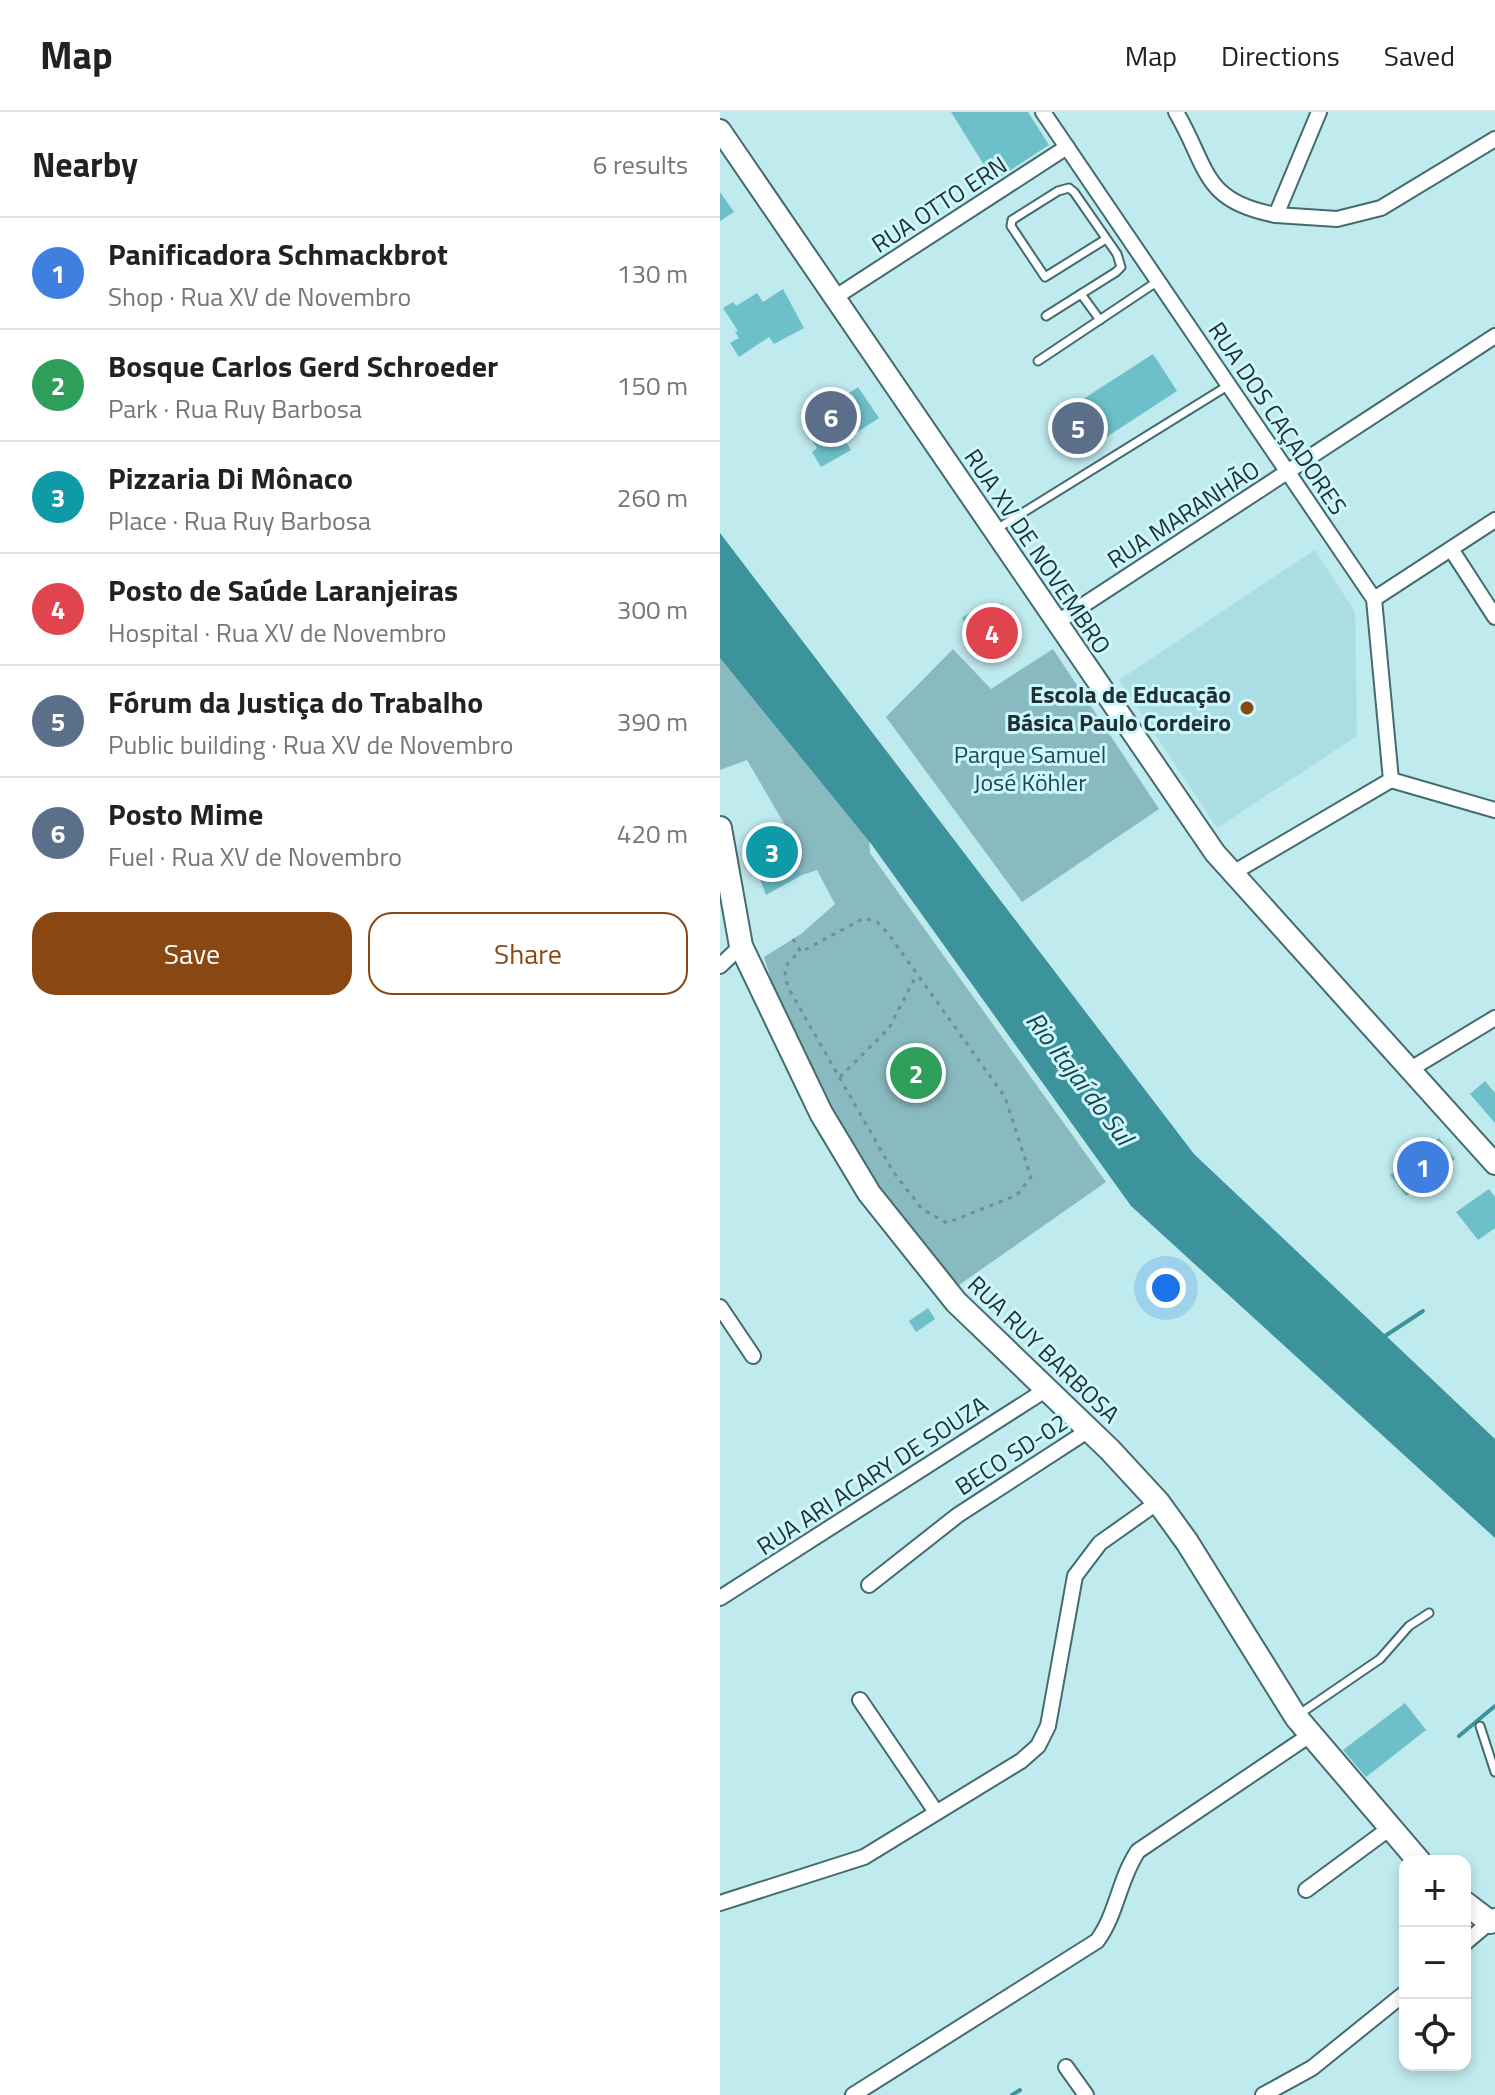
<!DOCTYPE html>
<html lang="en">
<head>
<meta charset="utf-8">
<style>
	body { margin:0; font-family:"Titillium Web",sans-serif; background:#f6f6f6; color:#222 }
	.controls { position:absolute; right:24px; bottom:24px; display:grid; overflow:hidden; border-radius:16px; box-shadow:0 4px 12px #0003 }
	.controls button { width:72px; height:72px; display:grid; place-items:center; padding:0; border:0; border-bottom:2px solid #e0e0e0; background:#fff; color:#222; font:40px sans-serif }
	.you { position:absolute; left:446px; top:1176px; width:28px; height:28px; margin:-20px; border:6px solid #fff; border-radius:50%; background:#1a73e8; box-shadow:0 0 0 12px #1a73e833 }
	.badge { display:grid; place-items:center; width:52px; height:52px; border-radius:50%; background:#894813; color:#fff; font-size:26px; font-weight:700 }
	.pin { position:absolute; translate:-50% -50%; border:4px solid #fff; box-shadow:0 2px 8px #0006 }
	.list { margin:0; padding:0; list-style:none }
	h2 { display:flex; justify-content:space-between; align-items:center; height:104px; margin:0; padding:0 32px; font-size:34px }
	h2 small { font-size:26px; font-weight:400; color:#767676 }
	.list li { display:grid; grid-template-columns:52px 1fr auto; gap:24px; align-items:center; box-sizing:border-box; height:112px; padding:0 32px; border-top:2px solid #e0e0e0 }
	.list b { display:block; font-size:30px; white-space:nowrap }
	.list p { margin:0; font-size:26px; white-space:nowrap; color:#767676 }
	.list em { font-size:26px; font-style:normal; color:#767676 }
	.actions { display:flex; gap:16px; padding:24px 32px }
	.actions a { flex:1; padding:18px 0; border:2px solid #894813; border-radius:24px; text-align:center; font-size:28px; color:#894813 }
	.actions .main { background:#894813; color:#fff }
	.icon { flex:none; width:44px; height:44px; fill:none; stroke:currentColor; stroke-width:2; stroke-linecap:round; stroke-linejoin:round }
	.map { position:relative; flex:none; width:775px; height:1983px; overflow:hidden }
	header { display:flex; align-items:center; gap:48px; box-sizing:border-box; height:112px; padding:0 40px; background:#fff; border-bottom:2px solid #e0e0e0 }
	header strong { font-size:38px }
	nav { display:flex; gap:44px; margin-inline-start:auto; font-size:28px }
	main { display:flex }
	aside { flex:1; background:#fff }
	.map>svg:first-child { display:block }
</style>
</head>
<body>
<header>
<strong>Map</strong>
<nav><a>Map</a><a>Directions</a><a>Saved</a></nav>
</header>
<main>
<aside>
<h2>Nearby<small>6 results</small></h2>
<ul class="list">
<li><span class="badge" style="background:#3f7fe0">1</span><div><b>Panificadora Schmackbrot</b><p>Shop · Rua XV de Novembro</p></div><em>130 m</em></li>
<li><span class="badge" style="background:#2e9e5b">2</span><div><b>Bosque Carlos Gerd Schroeder</b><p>Park · Rua Ruy Barbosa</p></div><em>150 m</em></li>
<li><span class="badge" style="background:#0f9aa8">3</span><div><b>Pizzaria Di Mônaco</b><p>Place · Rua Ruy Barbosa</p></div><em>260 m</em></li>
<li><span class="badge" style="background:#e0444e">4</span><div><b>Posto de Saúde Laranjeiras</b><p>Hospital · Rua XV de Novembro</p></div><em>300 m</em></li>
<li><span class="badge" style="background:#5c6f8a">5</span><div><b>Fórum da Justiça do Trabalho</b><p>Public building · Rua XV de Novembro</p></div><em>390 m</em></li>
<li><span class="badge" style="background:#5c6f8a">6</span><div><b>Posto Mime</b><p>Fuel · Rua XV de Novembro</p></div><em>420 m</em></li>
</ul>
<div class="actions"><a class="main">Save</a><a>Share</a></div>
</aside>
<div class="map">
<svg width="775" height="1983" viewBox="0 0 775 1983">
	<rect width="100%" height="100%" fill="#bfeaee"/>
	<polygon fill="#aadee3" points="595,438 635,500 637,624 497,716 399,568"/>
	<g fill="#89babf">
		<polygon points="233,537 271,577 333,537 439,697 302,790 166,605"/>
		<polygon points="0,546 149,729 150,741 386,1070 229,1180 180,1120 68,922 44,845 81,822 115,792 97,758 82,763 71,743 79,737 27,648 0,658"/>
	</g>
	<polygon fill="#3d939b" points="0,421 474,1042 775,1327 775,1426 411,1094 152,733 0,546"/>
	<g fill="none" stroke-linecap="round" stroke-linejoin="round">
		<g stroke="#3d939b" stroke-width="4">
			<polyline points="662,1226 703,1199"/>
			<polyline points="739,1624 775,1594"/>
			<polyline points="292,1983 300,1978"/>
		</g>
	</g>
	<g fill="#6dc0c9">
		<polygon points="231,0 308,0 329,33 274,69"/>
		<polygon points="0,80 14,100 0,109"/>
		<polygon points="63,177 84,216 54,232 49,225 19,245 10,231 19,226 15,220 18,219 3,196 13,190 16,194 37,181 43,190"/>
		<polygon points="433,242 457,279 365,339 340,302"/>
		<polygon points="138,275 159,306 125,328 131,338 101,355 92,340 97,336 82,313"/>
		<polygon points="282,491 299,516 286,525 294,537 274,551 242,506 254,498 260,507"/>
		<polygon points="67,712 79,737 71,743 82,763 46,783 28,735"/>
		<polygon points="765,969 775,981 775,1011 750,982"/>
		<polygon points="719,1026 735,1047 686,1084 670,1063"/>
		<polygon points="769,1077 775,1085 775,1116 758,1128 736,1100"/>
		<polygon points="208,1196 215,1207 196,1220 189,1209"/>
		<polygon points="685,1591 706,1618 646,1665 623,1638"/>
	</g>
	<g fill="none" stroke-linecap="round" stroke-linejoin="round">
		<g stroke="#446b6f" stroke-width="11">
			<g id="service">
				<polyline points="361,182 380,208"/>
				<polyline points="326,204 396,160 401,155 397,142 354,80 349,76 338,79 292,108 291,114 325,165 386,127"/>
				<polyline points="318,249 438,169"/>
				<polyline points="275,418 509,273"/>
				<polyline points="578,1603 660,1547 689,1514 709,1501"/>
				<polyline points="760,1614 775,1660"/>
			</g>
		</g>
		<g stroke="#446b6f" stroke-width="18">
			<g id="minor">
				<polyline points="323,0 654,487 671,668"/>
				<path d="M456 0C489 56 481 89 556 103L599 0"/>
				<polyline points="556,103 617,107 661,96 775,27"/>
				<polyline points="114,186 347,35"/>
				<polyline points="731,437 775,505"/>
				<polyline points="654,487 775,408"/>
				<polyline points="336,511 775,224"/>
				<polyline points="511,762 671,668 775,698"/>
				<polyline points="0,854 21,834"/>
				<polyline points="689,958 775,906"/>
				<polyline points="0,1195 33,1244"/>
				<polyline points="149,1473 238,1403 369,1318"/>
				<polyline points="0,1486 327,1277"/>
				<polyline points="140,1588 216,1700"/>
				<polyline points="586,1778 670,1716"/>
				<polyline points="0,1791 144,1745 301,1649 318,1634 328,1614 355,1464 380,1431 438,1390"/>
				<polyline points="745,1831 770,1810"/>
				<polyline points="346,1955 366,1983"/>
				<path d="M133 1983 377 1829C397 1802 399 1767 418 1739L590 1623"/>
				<polyline points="543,1983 592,1956 685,1881"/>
			</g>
		</g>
		<g stroke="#446b6f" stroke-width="24">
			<polyline id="secondary" points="0,18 495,741 775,1052"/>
		</g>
		<g stroke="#446b6f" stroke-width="26">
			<g id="primary">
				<polyline points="0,716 21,834 101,1001 149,1081 236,1190 390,1338 438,1390 467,1430 576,1605 699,1749"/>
				<polyline points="745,1791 770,1810 775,1808"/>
			</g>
		</g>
		<g stroke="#718f92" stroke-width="3" stroke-dasharray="4 6" stroke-linecap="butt">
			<path d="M73 827 81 840 144 806 157 810 167 820 285 985 311 1065 297 1083 227 1111 202 1097 174 1061 70 879C62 860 63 851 81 840"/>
			<polyline points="120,965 169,916 197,862"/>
		</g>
		<use href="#service" stroke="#fff" stroke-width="7"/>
		<use href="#minor" stroke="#fff" stroke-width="14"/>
		<use href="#secondary" stroke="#fff" stroke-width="20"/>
		<use href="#primary" stroke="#fff" stroke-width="22"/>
	</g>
	<circle fill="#894813" stroke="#ccf7fc" stroke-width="3" cx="527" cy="596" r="8"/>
	<g text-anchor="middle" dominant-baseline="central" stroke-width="6" stroke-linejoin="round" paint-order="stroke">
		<g font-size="24" fill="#203032" stroke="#ccf7fc">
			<text transform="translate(219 92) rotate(-33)">RUA OTTO ERN</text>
			<text transform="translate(558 306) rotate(56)">RUA DOS CAÇADORES</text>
			<text transform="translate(463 402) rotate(-33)">RUA MARANHÃO</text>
			<text transform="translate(318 439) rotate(56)">RUA XV DE NOVEMBRO</text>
			<text transform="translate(324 1237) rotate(44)">RUA RUY BARBOSA</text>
			<text transform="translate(291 1342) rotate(-33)">BECO SD-02</text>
			<text transform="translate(152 1363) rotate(-33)">RUA ARI ACARY DE SOUZA</text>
		</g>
		<g font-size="24" font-weight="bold" fill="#203032" stroke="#ccf7fc" text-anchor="end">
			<text x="511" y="582">Escola de Educação<tspan x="511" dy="28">Básica Paulo Cordeiro</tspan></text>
		</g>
		<g font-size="24" fill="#1f464a" stroke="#ccf7fc">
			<text x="310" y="642">Parque Samuel<tspan x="310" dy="28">José Köhler</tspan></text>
		</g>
		<g font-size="26" font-style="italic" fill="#1d4549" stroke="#ccf7fc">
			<text transform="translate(360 966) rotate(53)">Rio Itajaí do Sul</text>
		</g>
	</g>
</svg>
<div class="controls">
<button>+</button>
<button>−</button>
<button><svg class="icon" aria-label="locate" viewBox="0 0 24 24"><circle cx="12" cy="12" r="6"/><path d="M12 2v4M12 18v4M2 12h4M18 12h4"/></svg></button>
</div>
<div class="you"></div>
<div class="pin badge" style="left:703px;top:1055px;background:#3f7fe0">1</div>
<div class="pin badge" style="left:196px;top:961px;background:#2e9e5b">2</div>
<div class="pin badge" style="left:52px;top:740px;background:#0f9aa8">3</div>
<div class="pin badge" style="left:272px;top:521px;background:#e0444e">4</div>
<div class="pin badge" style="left:358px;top:316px;background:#5c6f8a">5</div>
<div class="pin badge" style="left:111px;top:305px;background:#5c6f8a">6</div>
</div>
</main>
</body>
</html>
